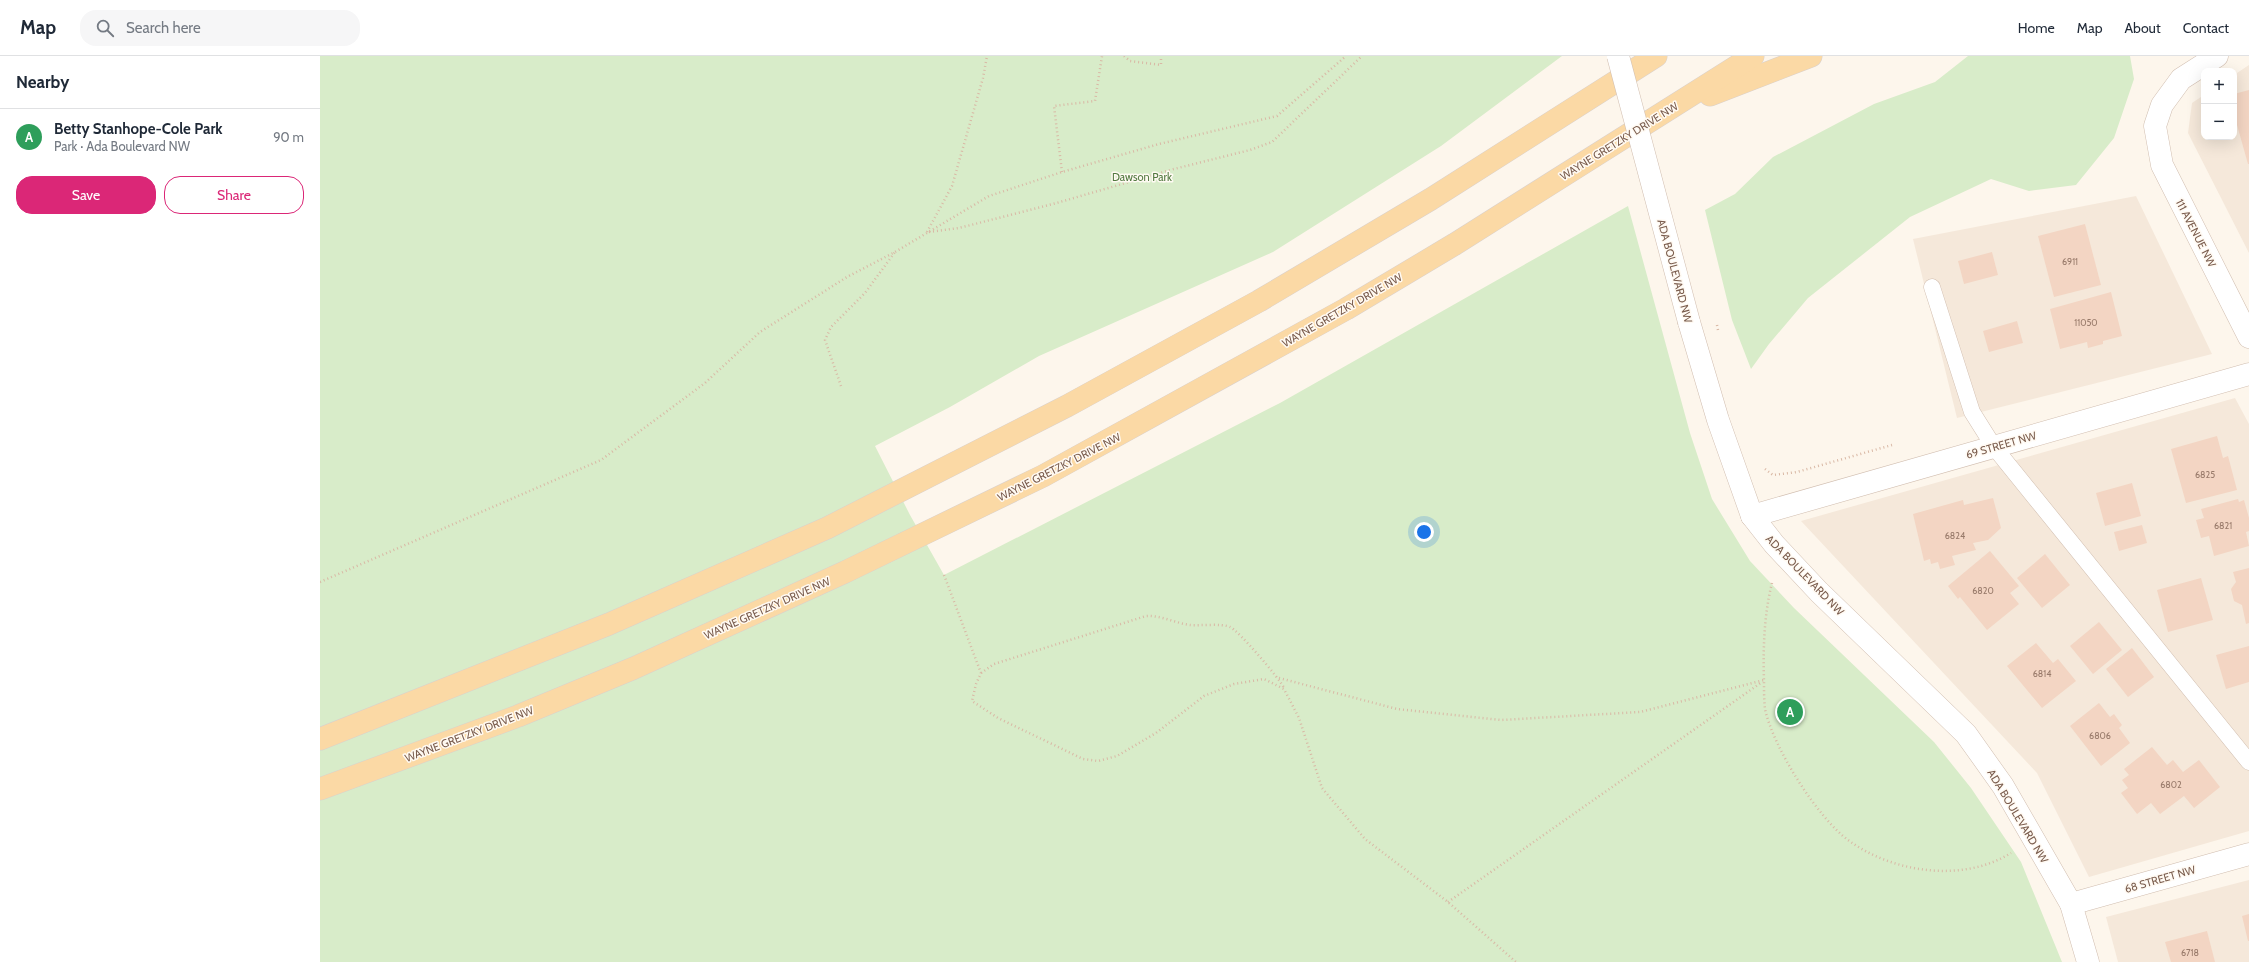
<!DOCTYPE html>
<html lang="en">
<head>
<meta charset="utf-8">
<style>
	body { margin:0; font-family:Cabin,sans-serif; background:#f6f6f7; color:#1f2937 }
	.controls { position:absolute; right:12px; top:12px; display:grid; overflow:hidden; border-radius:8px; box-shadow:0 4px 16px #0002 }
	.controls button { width:36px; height:36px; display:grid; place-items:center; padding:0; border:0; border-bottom:1px solid #e0e1e3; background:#fff; color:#1f2937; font:20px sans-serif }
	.you { position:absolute; left:1104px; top:476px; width:14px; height:14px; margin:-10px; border:3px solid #fff; border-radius:50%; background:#1a73e8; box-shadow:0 0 0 6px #1a73e833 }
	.badge { display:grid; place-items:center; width:26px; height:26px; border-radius:50%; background:#db2777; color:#fff; font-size:13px; font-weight:700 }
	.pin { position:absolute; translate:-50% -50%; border:2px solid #fff; box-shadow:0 1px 4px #0006 }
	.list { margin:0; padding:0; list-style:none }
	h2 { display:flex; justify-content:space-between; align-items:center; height:52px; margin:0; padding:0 16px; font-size:17px }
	h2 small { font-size:13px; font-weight:400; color:#747a83 }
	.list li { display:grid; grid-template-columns:26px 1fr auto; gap:12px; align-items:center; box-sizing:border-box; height:56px; padding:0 16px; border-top:1px solid #e0e1e3 }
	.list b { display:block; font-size:15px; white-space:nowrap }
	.list p { margin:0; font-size:13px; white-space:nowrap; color:#747a83 }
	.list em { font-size:13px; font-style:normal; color:#747a83 }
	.actions { display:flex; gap:8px; padding:12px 16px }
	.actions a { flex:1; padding:9px 0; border:1px solid #db2777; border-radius:16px; text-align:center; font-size:14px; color:#db2777 }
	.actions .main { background:#db2777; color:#fff }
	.icon { flex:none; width:22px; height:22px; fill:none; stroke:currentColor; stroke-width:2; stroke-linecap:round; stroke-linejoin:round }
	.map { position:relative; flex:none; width:1929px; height:906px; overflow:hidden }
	header { display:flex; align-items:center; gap:24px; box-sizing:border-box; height:56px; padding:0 20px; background:#fff; border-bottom:1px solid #e0e1e3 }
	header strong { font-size:19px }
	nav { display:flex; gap:22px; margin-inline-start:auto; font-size:14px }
	.search { width:280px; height:36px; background:#f6f6f7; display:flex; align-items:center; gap:10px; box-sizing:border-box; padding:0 14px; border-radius:16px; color:#747a83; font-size:15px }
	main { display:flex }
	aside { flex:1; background:#fff }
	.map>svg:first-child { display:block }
</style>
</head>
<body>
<header>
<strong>Map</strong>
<div class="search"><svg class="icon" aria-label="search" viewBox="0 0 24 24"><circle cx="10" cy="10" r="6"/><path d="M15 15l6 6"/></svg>Search here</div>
<nav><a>Home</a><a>Map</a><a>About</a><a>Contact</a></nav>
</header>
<main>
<aside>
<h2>Nearby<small></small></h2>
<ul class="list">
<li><span class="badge" style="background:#2e9e5b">A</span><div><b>Betty Stanhope-Cole Park</b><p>Park · Ada Boulevard NW</p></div><em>90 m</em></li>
</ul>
<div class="actions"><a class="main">Save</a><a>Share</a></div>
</aside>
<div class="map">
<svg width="1929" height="906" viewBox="0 0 1929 906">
	<rect width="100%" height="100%" fill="#fdf6ec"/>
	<g fill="#f5e8da">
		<polygon points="1929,9 1929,197 1868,77 1872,47 1884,39 1884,81 1914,81 1914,19"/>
		<polygon points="1816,140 1892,298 1637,362 1593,183"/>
		<polygon points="1915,342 1929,368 1929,775 1769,821 1717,717 1481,465"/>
		<polygon points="1929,824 1929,906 1798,906 1786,861"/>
	</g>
	<g fill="#d8ecc9">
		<polygon points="0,0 1242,0 1121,90 953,196 719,300 630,351 555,390 590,459 624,519 960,347 1308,150 1370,377 1392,443 1430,505 1474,552 1614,686 1651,732 1701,806 1742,906 0,906"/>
		<polygon points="1648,0 1810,0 1814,23 1794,82 1756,129 1709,135 1671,123 1590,161 1488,242 1449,288 1431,313 1412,264 1385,154 1415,138 1453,101 1554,48 1615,26"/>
	</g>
	<g fill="#f3d5c3">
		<polygon points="1929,34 1929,108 1928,108 1917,69 1914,70 1914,38"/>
		<polygon points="1765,168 1781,229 1734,241 1718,180"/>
		<polygon points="1672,196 1678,219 1644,228 1638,205"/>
		<polygon points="1791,236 1802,280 1783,285 1783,288 1768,292 1767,286 1740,293 1730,253"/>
		<polygon points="1697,265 1703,287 1669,296 1663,275"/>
		<polygon points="1897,380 1903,402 1908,400 1917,434 1866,447 1851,393"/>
		<polygon points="1812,427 1821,460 1785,470 1776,437"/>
		<polygon points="1673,442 1681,472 1668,484 1653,487 1656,494 1632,500 1635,509 1620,513 1618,506 1611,508 1610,503 1604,505 1593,458 1643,444 1644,449"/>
		<polygon points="1918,443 1919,446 1924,444 1929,462 1929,475 1926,476 1929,490 1894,500 1889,480 1881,482 1876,464 1884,462 1881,453"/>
		<polygon points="1822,469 1827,487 1799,495 1794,476"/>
		<polygon points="1670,495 1699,530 1690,537 1699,548 1667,574 1640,541 1638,543 1628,530"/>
		<polygon points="1725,498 1750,529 1722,552 1697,522"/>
		<polygon points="1929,512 1929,567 1926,568 1922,549 1914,545 1911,533 1916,526 1913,516"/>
		<polygon points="1881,522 1893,564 1848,576 1837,534"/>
		<polygon points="1779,566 1802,594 1773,618 1750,590"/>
		<polygon points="1716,587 1733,607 1738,603 1756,625 1722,652 1687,610"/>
		<polygon points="1929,590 1929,626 1906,633 1896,599"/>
		<polygon points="1812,592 1834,621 1808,641 1786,613"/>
		<polygon points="1779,647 1790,661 1794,658 1802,669 1799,672 1810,687 1781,710 1750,670"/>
		<polygon points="1832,691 1847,709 1853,704 1863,716 1879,704 1900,731 1874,752 1864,740 1840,758 1831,747 1817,758 1801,737 1808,732 1802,724 1809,719 1804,713"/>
		<polygon points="1929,858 1929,885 1928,885 1922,860"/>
		<polygon points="1887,875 1895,906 1851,906 1845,886"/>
	</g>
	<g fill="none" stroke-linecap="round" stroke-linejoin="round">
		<g stroke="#d1beb0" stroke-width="17">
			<polyline id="service" points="1612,231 1652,356 1674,391 1929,706"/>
		</g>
		<g stroke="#d1beb0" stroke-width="23">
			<g id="minor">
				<polyline points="1897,0 1861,23 1842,49 1835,70 1842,109 1929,281"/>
				<polyline points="1432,460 1929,318"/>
				<polyline points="1751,848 1929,798"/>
			</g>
		</g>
		<g stroke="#d1beb0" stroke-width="23">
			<polyline id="tertiary" points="1369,266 1398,364 1432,460 1454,488 1499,536 1646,678 1683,730 1751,848 1768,906"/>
		</g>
		<g stroke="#dad1cd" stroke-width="23">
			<g id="primary">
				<polyline points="1390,39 1491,0"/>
				<polyline points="0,683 289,568 507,472 747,350 939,245 1111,143 1336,0"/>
				<polyline points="0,733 198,660 314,612 525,516 723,420 1026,253 1135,188 1433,0"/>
			</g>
		</g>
		<g stroke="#d9b8a5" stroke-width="2.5" stroke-dasharray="1 3" stroke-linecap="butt">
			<polyline points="804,0 810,5 841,9 841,0"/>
			<polyline points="742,116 734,50 775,45 782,0"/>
			<polyline points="607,176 632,130 663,22 667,0"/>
			<polyline points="609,176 639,172 733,148 854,113 930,94 952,86 1042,0"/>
			<polyline points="521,330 505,284 511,271 545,237 575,196"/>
			<polyline points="1445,413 1453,419 1477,416 1572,389"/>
			<polyline points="624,519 661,617 656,628 652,645 678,662 763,703 778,705 797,700 836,677 884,640 914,628 944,623 964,633 979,662 1002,732 1045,783 1128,846 1196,906"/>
			<polyline points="0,526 281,404 385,327 440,276 527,221 575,196 669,140 742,116 839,88 957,60 1026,0"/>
			<path d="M1452 527C1444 559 1443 592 1444 626 1444 634 1444 644 1445 653 1453 691 1497 761 1528 784 1573 817 1643 827 1691 797"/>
			<path d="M661 617 674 608 826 560C840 559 855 567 870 569 880 570 902 567 910 571 918 574 960 623 964 632"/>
			<polyline points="959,622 1077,653 1181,664 1320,656 1444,624"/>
			<polyline points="1128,846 1442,626"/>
		</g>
		<use href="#service" stroke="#fff" stroke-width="16"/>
		<use href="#minor" stroke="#fff" stroke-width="22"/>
		<use href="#tertiary" stroke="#fff" stroke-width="22"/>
		<use href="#primary" stroke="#fbd9a5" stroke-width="22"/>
		<g stroke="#d1beb0" stroke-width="23" stroke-linecap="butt">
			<polyline id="tertiary-bridge" points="1298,0 1369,266"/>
		</g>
		<polyline stroke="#d9b8a5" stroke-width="2.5" stroke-dasharray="1 3" stroke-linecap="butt" points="1397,269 1398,274"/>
		<use href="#tertiary-bridge" stroke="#fff" stroke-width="22"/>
	</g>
	<g text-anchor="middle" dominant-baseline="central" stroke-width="3" stroke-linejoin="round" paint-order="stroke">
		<g font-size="9" fill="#987a6a">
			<text x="1750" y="205">6911</text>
			<text x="1766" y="266">11050</text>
			<text x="1885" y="418">6825</text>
			<text x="1903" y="469">6821</text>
			<text x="1635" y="479">6824</text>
			<text x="1663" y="534">6820</text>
			<text x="1722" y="617">6814</text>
			<text x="1780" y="679">6806</text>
			<text x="1851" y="728">6802</text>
			<text x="1870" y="896">6718</text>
		</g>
		<g font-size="11" fill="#7a5c4d" stroke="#fffaf3">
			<text transform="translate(1299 85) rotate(-32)">WAYNE GRETZKY DRIVE NW</text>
			<text transform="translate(1876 177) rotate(63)">111 AVENUE NW</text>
			<text transform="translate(1355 215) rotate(75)">ADA BOULEVARD NW</text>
			<text transform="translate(1022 254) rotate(-30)">WAYNE GRETZKY DRIVE NW</text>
			<text transform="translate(1681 389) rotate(-16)">69 STREET NW</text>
			<text transform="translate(739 411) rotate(-27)">WAYNE GRETZKY DRIVE NW</text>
			<text transform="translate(1485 519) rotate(46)">ADA BOULEVARD NW</text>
			<text transform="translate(447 552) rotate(-24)">WAYNE GRETZKY DRIVE NW</text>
			<text transform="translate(149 678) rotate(-21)">WAYNE GRETZKY DRIVE NW</text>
			<text transform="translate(1698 760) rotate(59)">ADA BOULEVARD NW</text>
			<text transform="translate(1840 823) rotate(-16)">68 STREET NW</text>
		</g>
		<g font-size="11" fill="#537a41" stroke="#fffaf3">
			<text x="822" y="121">Dawson Park</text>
		</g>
	</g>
</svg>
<div class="controls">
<button>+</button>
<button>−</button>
</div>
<div class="you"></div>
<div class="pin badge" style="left:1470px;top:656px;background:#2e9e5b">A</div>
</div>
</main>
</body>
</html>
